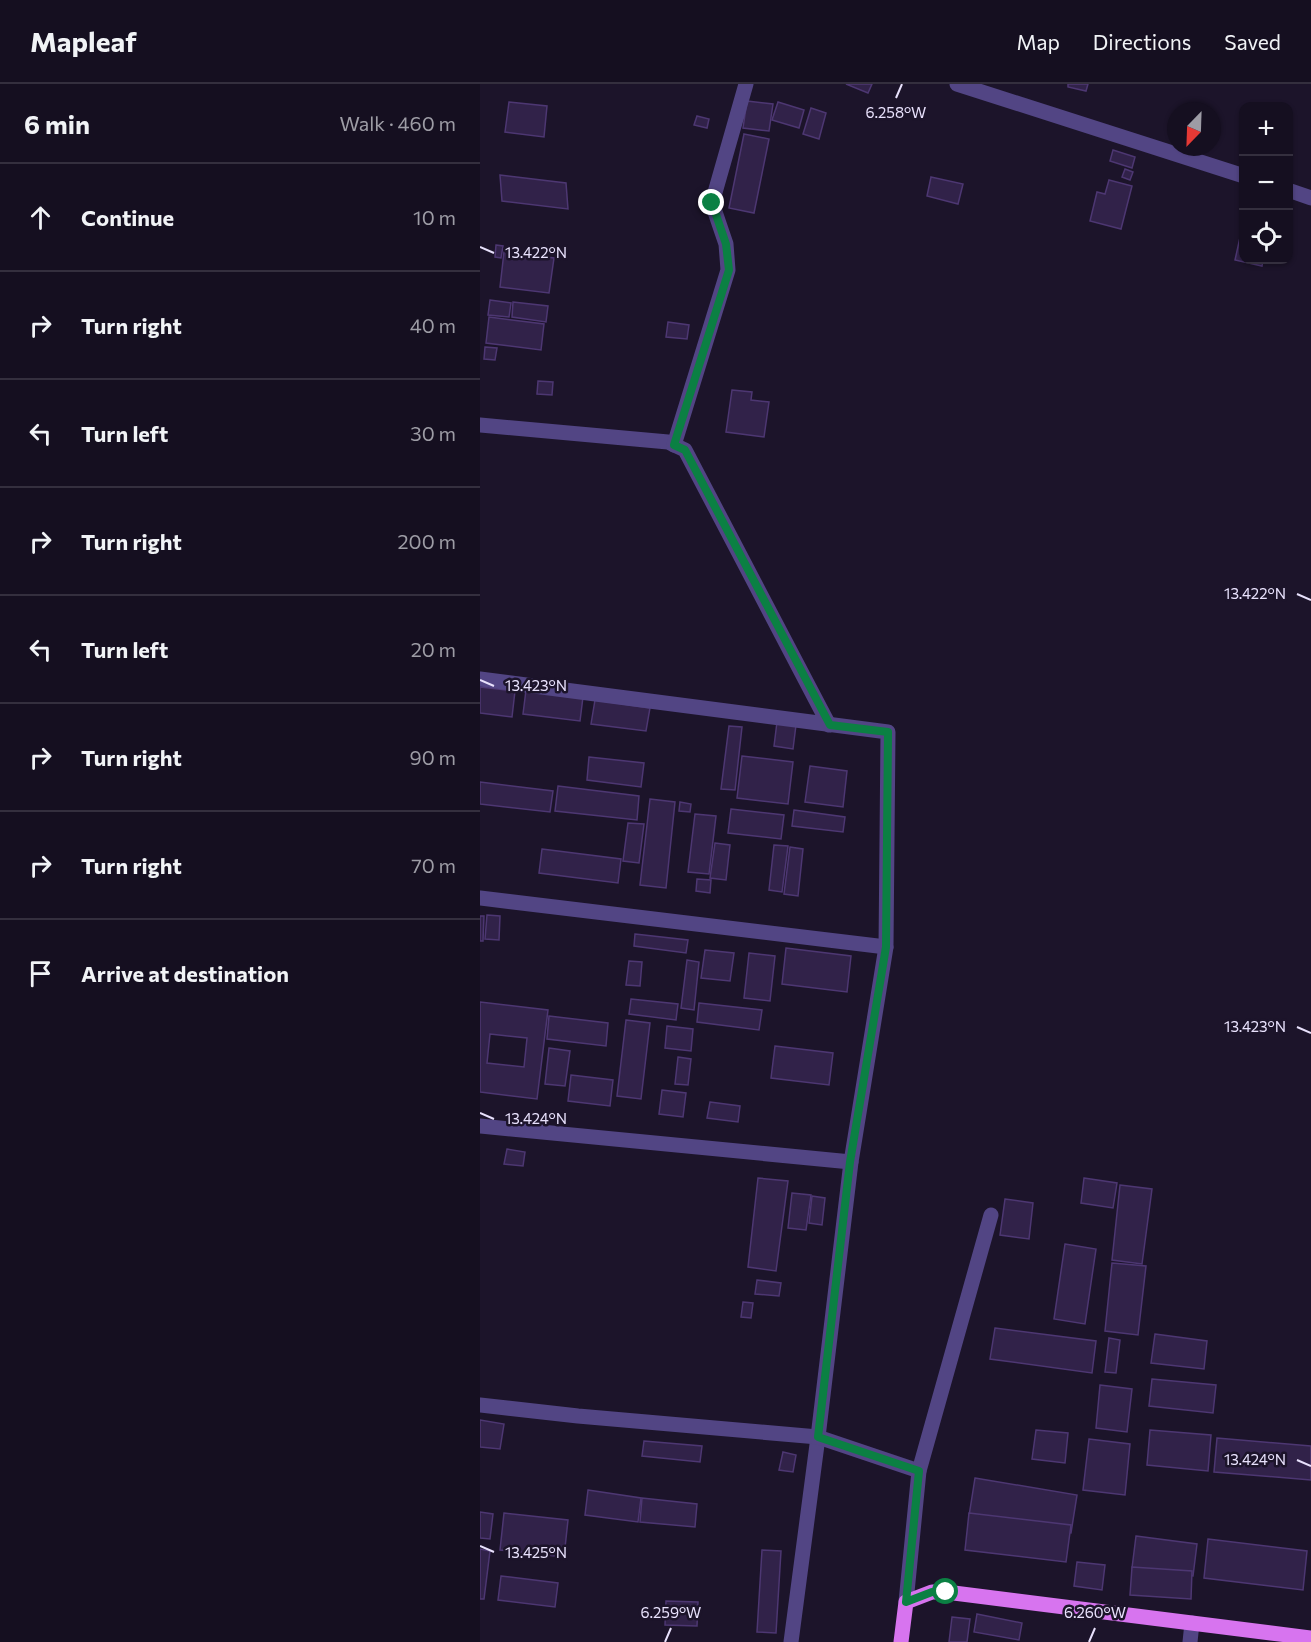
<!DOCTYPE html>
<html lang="en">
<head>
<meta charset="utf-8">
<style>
	body { margin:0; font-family:Commissioner,sans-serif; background:#221d2d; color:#f1f3f6 }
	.controls { position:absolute; right:18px; top:18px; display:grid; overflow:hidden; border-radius:12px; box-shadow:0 2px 4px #0004 }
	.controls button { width:54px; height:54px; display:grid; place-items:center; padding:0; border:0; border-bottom:2px solid #342f3e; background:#150f20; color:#f1f3f6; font:30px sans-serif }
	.compass { position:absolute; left:687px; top:18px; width:54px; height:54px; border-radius:50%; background:#150f20; box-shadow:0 2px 4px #0004; rotate:203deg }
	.stop { position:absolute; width:18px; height:18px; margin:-14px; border:4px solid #0b8043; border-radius:50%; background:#fff }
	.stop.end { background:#0b8043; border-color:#fff; box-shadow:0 2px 6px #0008 }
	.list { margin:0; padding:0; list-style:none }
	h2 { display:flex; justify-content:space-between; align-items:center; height:78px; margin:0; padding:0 24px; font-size:26px }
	h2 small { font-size:20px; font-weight:400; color:#9d9ca5 }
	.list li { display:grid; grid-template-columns:39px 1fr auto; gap:18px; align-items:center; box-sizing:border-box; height:108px; padding:0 24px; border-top:2px solid #342f3e }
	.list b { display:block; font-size:22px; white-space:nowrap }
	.list em { font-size:20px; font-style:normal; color:#9d9ca5 }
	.icon { flex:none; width:33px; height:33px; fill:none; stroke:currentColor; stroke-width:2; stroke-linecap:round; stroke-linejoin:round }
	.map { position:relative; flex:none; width:831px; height:1558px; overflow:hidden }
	header { display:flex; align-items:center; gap:36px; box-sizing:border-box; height:84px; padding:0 30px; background:#150f20; border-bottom:2px solid #342f3e }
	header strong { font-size:28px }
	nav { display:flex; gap:33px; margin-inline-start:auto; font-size:21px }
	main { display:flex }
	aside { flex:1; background:#150f20 }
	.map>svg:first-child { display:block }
</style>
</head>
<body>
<header>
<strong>Mapleaf</strong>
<nav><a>Map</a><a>Directions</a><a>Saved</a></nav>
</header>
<main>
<aside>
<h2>6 min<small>Walk · 460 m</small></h2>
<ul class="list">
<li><svg class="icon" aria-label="ahead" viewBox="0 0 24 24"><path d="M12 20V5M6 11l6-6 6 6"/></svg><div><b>Continue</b></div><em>10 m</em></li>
<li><svg class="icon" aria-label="right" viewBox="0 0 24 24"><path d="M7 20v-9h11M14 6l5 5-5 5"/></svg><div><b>Turn right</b></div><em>40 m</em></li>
<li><svg class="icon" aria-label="left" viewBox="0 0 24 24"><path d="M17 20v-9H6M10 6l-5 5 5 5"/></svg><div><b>Turn left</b></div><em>30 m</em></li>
<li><svg class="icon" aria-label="right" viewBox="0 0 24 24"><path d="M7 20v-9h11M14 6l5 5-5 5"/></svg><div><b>Turn right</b></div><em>200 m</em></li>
<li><svg class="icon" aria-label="left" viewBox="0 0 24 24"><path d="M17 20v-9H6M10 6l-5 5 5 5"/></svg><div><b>Turn left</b></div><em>20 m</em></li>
<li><svg class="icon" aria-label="right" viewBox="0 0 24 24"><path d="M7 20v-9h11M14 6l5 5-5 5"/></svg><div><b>Turn right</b></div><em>90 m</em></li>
<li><svg class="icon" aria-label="right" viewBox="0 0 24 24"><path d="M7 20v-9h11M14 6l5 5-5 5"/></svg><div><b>Turn right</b></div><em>70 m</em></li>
<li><svg class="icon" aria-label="arrive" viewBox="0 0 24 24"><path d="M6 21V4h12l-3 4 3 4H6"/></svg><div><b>Arrive at destination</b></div></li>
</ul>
</aside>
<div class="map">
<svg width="831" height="1558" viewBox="0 0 831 1558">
	<rect width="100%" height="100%" fill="#1c142a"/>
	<g fill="#312249" stroke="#4d3772" stroke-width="1.5" fill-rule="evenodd">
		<polygon points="366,0 392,0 388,9"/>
		<polygon points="588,0 608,0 606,7 588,3"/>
		<polygon points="267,17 293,20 289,47 263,44"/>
		<polygon points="29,18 67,22 64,53 25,48"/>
		<polygon points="298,18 324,26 319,44 292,36"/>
		<polygon points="331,24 346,29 339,55 323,50"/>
		<polygon points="217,32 229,35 227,44 214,41"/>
		<polygon points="264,50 289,55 274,129 249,124"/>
		<polygon points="633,66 655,73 652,84 630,77"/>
		<polygon points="645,85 653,88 650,96 642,93"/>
		<polygon points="20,91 86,99 88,125 22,117"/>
		<polygon points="451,93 483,100 478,120 447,112"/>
		<polygon points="629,96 652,102 641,145 610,137 617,108 625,110"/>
		<polygon points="761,149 764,150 764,176 783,176 782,182 755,176"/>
		<polygon points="16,161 23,162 21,174 15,173"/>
		<polygon points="24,168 74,174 69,209 20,203"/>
		<polygon points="10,216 31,219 29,233 8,231"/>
		<polygon points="33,218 68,222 66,238 32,233"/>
		<polygon points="9,233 64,240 61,266 6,259"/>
		<polygon points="188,238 209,241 207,255 186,253"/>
		<polygon points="5,263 17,264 15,276 4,275"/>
		<polygon points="58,297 73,298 72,311 57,310"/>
		<polygon points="252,306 272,308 271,316 289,318 284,353 246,348"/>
		<polygon points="0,603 35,607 32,633 0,629"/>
		<polygon points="46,606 103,613 100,637 43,630"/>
		<polygon points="115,616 170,624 166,647 111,640"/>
		<polygon points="297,638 316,641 313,665 294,662"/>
		<polygon points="249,642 262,643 255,706 241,705"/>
		<polygon points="262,672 313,678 308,720 257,714"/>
		<polygon points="109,673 164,679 161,703 107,696"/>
		<polygon points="330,682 367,687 363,723 325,718"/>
		<polygon points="0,698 73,707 70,728 0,720"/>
		<polygon points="78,702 159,712 157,736 75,727"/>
		<polygon points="170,715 195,718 186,804 160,801"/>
		<polygon points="200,718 211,720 210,728 199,727"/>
		<polygon points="251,725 304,731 301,755 248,749"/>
		<polygon points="314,726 365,733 363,748 312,742"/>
		<polygon points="215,730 236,732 229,790 208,788"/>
		<polygon points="148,739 164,740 159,779 143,777"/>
		<polygon points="235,759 250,761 246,796 230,794"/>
		<polygon points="294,761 308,762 302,808 289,806"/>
		<polygon points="310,763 323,765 318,812 304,810"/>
		<polygon points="62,765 141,775 138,799 59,789"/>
		<polygon points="217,795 231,796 230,809 216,807"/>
		<polygon points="7,831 20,832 19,856 5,855"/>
		<polygon points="0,832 4,832 3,857 0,857"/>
		<polygon points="155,850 208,856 206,869 154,862"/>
		<polygon points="306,864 371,872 367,908 302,900"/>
		<polygon points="225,866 254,869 250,897 221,894"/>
		<polygon points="269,869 295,872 290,917 264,914"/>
		<polygon points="207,876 219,878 214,926 201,924"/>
		<polygon points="149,877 162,878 160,902 146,901"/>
		<polygon points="151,915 198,920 196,936 149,930"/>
		<path d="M0 918 68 926 57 1015 0 1008ZM10 950 47 954 44 983 7 979Z"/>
		<polygon points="219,919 282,926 279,946 217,938"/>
		<polygon points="69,932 128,939 126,962 67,955"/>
		<polygon points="146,936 170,939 161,1015 137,1012"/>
		<polygon points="187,942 213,945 211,967 185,964"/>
		<polygon points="295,962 353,969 349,1001 291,994"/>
		<polygon points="69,964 90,967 85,1002 65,1000"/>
		<polygon points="198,973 211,975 208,1001 195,1000"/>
		<polygon points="91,991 133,996 130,1022 88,1017"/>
		<polygon points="182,1006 206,1009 203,1033 179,1030"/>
		<polygon points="230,1018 260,1022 258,1038 227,1034"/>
		<polygon points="27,1065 45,1068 43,1082 24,1080"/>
		<polygon points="278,1094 308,1097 296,1187 268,1183"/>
		<polygon points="604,1094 637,1099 633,1124 601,1119"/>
		<polygon points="640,1101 672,1105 662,1180 632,1176"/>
		<polygon points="312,1109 331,1111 326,1146 308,1144"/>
		<polygon points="332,1112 345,1114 342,1141 329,1139"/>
		<polygon points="525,1115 553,1119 549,1155 520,1151"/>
		<polygon points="585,1160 616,1165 605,1240 574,1235"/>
		<polygon points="632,1179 666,1182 658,1251 625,1247"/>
		<polygon points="277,1196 301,1199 299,1212 275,1210"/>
		<polygon points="263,1218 273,1219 271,1234 261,1233"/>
		<polygon points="515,1244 616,1257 612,1289 510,1275"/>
		<polygon points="675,1250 727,1257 724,1285 671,1279"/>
		<polygon points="629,1254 640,1256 636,1289 625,1288"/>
		<polygon points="672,1295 736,1301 733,1329 669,1322"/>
		<polygon points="620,1301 652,1305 647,1348 616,1344"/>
		<polygon points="0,1336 24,1340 20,1365 0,1363"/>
		<polygon points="556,1346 588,1349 585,1379 552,1375"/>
		<polygon points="670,1346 731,1351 728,1387 667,1381"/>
		<polygon points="737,1354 831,1362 831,1396 734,1388"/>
		<polygon points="609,1355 650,1360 645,1411 603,1406"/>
		<polygon points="164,1357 222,1362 220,1378 162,1372"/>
		<polygon points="303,1368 316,1371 313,1388 299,1386"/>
		<polygon points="495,1394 597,1411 591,1449 489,1432"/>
		<polygon points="108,1406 161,1414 158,1438 105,1431"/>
		<polygon points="162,1414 217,1420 215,1443 160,1438"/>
		<polygon points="0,1428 13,1430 10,1455 0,1454"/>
		<polygon points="24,1429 88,1436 84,1473 20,1466"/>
		<polygon points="489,1429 591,1441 586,1478 485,1466"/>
		<polygon points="656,1452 717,1460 713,1492 652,1484"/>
		<polygon points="728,1455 827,1467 823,1506 724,1494"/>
		<polygon points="0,1465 10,1467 4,1515 0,1515"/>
		<polygon points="282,1466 301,1467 296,1549 277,1548"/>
		<polygon points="597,1478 625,1481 622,1506 594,1502"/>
		<polygon points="652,1483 712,1487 711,1515 650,1511"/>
		<polygon points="21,1492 78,1499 75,1523 18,1516"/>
		<polygon points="186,1517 218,1518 217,1542 185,1541"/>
		<polygon points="497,1530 542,1539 539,1556 494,1548"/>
		<polygon points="472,1533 490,1535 487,1558 469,1558"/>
	</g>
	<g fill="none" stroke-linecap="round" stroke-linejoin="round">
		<g stroke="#524584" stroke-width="15">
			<polyline points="477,0 764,92"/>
			<polyline points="808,106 831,114"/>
			<polyline points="0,341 188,358 205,366 349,641"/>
			<polyline points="194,361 248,186 246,160 232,119 266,0"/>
			<polyline points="0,595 408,648 406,863 371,1078 338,1353 311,1558"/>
			<polyline points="0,814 406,863"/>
			<polyline points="0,1042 371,1078"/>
			<polyline points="0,1321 98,1332 338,1353 439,1387"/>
			<polyline points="426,1518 439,1387 511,1131"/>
			<polyline points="710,1558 712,1539"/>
		</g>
		<polyline stroke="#d774ef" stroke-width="15" points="421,1558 426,1518 452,1508 466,1508 831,1554"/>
	</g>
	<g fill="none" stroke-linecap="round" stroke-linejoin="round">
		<polyline stroke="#0b8043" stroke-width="8" points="232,119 246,160 249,186 194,361 205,366 350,641 408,648 406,863 370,1078 338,1353 439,1387 426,1518 452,1508 466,1508"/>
	</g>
	<path fill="none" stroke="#e8e1fc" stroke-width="2" d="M416 14 422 0M0 163 14 169M817 510 831 516M0 596 14 602M817 943 831 949M0 1029 14 1035M817 1376 831 1382M0 1462 14 1468M185 1558 191 1544M609 1558 615 1544"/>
	<g font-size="15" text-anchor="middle" fill="#e8e1fc" stroke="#1c142a" stroke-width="5" stroke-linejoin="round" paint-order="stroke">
		<text x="416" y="34">6.258°W</text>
		<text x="56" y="174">13.422°N</text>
		<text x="775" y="515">13.422°N</text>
		<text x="56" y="607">13.423°N</text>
		<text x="775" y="948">13.423°N</text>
		<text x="56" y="1040">13.424°N</text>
		<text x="775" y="1381">13.424°N</text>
		<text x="56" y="1474">13.425°N</text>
		<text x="191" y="1534">6.259°W</text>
		<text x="615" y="1534">6.260°W</text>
	</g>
</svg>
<div class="controls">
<button>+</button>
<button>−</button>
<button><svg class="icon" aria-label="locate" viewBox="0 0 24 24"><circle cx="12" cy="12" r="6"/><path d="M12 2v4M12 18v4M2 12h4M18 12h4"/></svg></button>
</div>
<svg class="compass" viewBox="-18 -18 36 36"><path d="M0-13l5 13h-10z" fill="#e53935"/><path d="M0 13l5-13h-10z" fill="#9d9ca5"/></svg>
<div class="stop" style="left:466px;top:1508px"></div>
<div class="stop end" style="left:232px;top:119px"></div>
</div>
</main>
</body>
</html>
